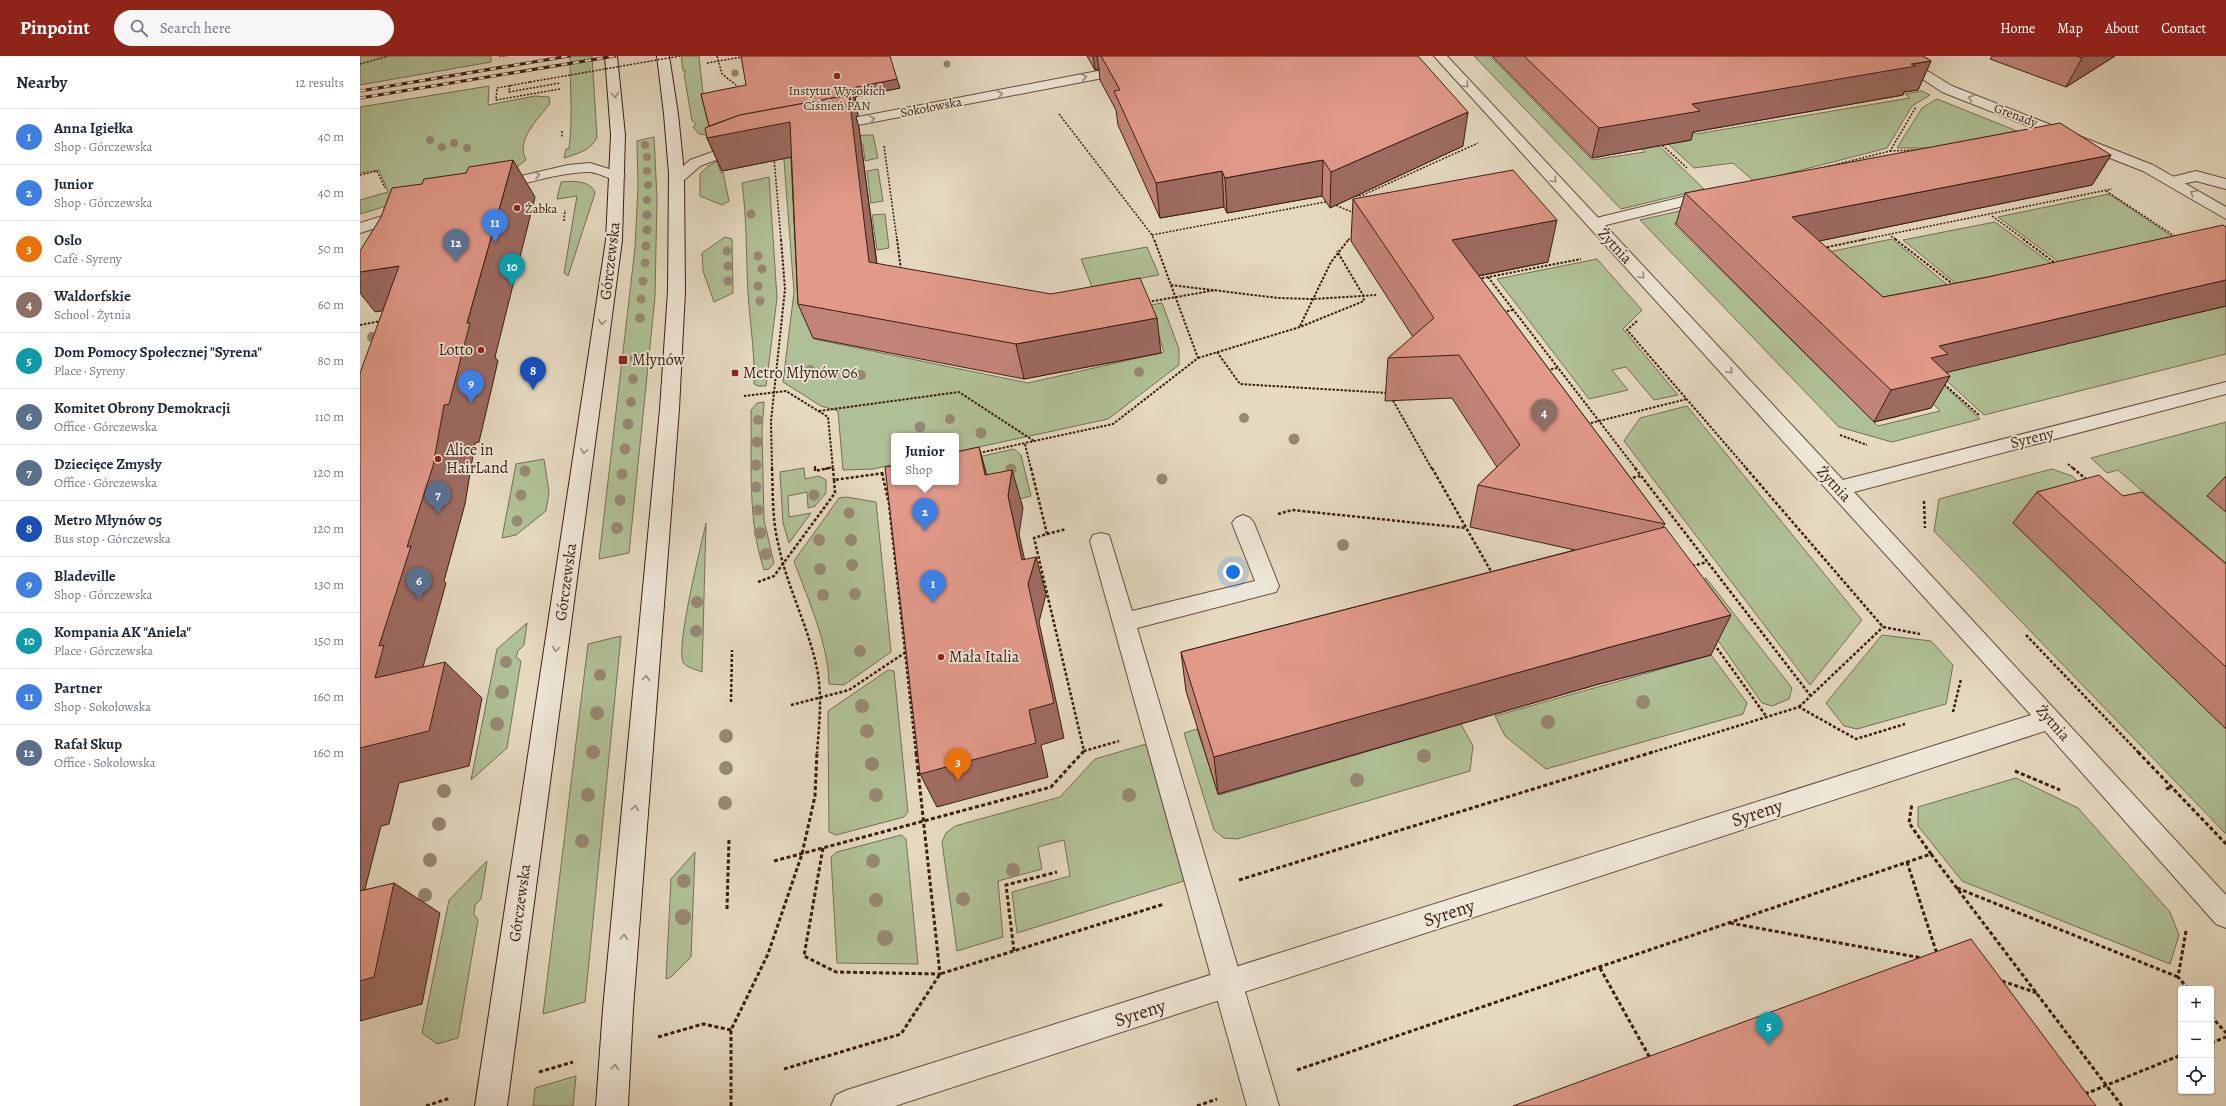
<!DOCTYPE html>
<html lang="en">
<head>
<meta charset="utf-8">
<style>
	body { margin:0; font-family:Alegreya,serif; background:#f6f6f7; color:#1f2937 }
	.controls { position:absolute; right:12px; bottom:12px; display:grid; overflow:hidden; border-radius:4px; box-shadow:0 1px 3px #0004 }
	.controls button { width:36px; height:36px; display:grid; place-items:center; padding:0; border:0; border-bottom:1px solid #e0e1e3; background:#fff; color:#1f2937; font:20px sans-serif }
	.you { position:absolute; left:873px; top:516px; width:14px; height:14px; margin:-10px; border:3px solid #fff; border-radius:50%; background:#1a73e8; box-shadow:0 0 0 6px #1a73e833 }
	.badge { display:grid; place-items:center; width:26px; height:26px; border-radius:50%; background:#8f2418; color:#fff; font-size:13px; font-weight:700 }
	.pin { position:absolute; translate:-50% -33px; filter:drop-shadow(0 1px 2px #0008) }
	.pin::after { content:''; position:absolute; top:21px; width:14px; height:12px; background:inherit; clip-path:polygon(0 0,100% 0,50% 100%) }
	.popup { position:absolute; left:531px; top:377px; width:68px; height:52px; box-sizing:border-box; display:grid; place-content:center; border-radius:4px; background:#fff; filter:drop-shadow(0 1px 3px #0005); font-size:13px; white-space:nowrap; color:#747a83 }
	.popup b { font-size:15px; color:#1f2937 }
	.popup::after { content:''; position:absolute; left:50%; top:100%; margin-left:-8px; border:8px solid transparent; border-top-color:#fff }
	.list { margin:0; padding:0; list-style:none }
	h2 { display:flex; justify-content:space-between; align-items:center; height:52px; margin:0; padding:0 16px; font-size:17px }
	h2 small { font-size:13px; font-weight:400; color:#747a83 }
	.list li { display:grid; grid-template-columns:26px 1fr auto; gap:12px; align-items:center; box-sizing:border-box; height:56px; padding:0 16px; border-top:1px solid #e0e1e3 }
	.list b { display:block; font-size:15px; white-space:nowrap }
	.list p { margin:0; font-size:13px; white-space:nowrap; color:#747a83 }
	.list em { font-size:13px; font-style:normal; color:#747a83 }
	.icon { flex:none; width:22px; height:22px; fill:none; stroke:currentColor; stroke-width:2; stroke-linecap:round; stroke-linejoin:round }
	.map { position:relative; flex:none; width:1866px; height:1050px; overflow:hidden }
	header { display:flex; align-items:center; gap:24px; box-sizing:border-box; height:56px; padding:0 20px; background:#8f2418; color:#fff }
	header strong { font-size:19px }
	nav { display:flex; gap:22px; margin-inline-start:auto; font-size:14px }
	.search { width:280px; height:36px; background:#f6f6f7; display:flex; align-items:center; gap:10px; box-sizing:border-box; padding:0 14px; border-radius:22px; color:#747a83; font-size:15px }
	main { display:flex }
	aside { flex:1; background:#fff }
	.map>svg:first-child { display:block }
</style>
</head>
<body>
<header>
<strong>Pinpoint</strong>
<div class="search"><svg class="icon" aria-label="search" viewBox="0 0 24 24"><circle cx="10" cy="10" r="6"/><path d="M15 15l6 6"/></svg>Search here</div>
<nav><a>Home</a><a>Map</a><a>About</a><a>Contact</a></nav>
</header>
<main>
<aside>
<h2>Nearby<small>12 results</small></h2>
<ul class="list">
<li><span class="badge" style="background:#3f7fe0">1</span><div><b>Anna Igiełka</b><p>Shop · Górczewska</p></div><em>40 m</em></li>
<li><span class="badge" style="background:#3f7fe0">2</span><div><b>Junior</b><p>Shop · Górczewska</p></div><em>40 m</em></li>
<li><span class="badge" style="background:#e8710a">3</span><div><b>Oslo</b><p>Café · Syreny</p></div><em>50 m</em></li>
<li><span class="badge" style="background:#8d6e63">4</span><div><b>Waldorfskie</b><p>School · Żytnia</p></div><em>60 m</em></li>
<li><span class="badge" style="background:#0f9aa8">5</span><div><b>Dom Pomocy Społecznej &quot;Syrena&quot;</b><p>Place · Syreny</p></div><em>80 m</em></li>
<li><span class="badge" style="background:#5c6f8a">6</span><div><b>Komitet Obrony Demokracji</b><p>Office · Górczewska</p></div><em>110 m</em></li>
<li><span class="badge" style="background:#5c6f8a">7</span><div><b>Dziecięce Zmysły</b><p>Office · Górczewska</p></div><em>120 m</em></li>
<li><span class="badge" style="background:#1a4fb4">8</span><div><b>Metro Młynów 05</b><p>Bus stop · Górczewska</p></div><em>120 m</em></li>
<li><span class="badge" style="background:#3f7fe0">9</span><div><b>Bladeville</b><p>Shop · Górczewska</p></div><em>130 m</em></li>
<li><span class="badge" style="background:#0f9aa8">10</span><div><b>Kompania AK &quot;Aniela&quot;</b><p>Place · Górczewska</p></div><em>150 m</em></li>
<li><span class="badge" style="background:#3f7fe0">11</span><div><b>Partner</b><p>Shop · Sokołowska</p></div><em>160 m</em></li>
<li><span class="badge" style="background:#5c6f8a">12</span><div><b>Rafał Skup</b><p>Office · Sokołowska</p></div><em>160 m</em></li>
</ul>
</aside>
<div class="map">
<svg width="1866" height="1050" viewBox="0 0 1866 1050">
	<rect width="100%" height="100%" fill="#e5d9c0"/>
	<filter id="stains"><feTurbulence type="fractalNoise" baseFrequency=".005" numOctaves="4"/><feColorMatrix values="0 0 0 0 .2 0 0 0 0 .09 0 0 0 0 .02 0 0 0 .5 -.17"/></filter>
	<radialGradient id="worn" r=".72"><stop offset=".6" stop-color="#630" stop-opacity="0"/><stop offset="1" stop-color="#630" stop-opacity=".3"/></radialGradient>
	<g fill="#b0c096" stroke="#766f53">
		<polygon points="0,0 131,0 131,6 0,29"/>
		<path d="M210 0H232L237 81C232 94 217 98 204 102L206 93H209C213 62 210 31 210 0Z"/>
		<polygon points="321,0 339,0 344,47 353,80 339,78 333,71 336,68 332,65 324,18 326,15 323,15"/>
		<polygon points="1114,0 1130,0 1232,104 1285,96 1275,86 1292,83 1344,133 1261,153"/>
		<path d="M129 30 128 49 175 40 189 41 190 47C179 63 155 83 166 104L157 111 0 158V144L28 136 19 114 0 117V51Z"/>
		<polygon points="1562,35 1570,39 1552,50 1527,92 1395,126 1373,107 1334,112 1269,51 1304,50 1336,78 1550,42 1545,38"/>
		<polygon points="1577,43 1657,75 1571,92 1537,92 1562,52"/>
		<polygon points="505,79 513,79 518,102 505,105 503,88 441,98 454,283 668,327 804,296 792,257 758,255 802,247 819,293 819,309 748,363 596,396 596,380 534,380 534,408 514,413 483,414 478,355 461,350 423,326 434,236 424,104 420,95"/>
		<polygon points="294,81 297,142 295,241 269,497 239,503 275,192 278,131 277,85"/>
		<polygon points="357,105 361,117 363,116 369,145 362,149 340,140 340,118 347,111"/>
		<polygon points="518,113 523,145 511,147 507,115"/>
		<path d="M409 121 417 242 406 330H398L394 328C395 297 390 268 388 237 386 200 387 164 382 127Z"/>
		<path d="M201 126C212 125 231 124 235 137L208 220 204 217 217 140 197 143Z"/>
		<polygon points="1749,138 1828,191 1711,215 1638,161"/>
		<polygon points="1373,143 1370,157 1314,168 1518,370 1580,355 1563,338 1579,325 1620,363 1532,386 1479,371 1280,164"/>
		<polygon points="525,158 529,192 517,194 512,159"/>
		<polygon points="1635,166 1700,214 1605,235 1543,184"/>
		<polygon points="365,181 372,183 373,237 354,246 343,215 342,197"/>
		<polygon points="1532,183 1601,240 1519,258 1449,200"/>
		<polygon points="787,191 799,219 732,231 721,203"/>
		<polygon points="1237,203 1282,254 1263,273 1318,339 1294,344 1266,311 1252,314 1268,334 1229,343 1137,223"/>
		<polygon points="1866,250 1866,298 1624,359 1523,267"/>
		<path d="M404 346 402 375 404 464 414 507 409 513 404 514C387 463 392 407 391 354L397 347Z"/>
		<polygon points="1327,350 1502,564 1450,629 1264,385 1280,362"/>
		<polygon points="1866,366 1866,507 1758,414 1747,417 1731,402"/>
		<polygon points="654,393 661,399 671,440 640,448 596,426 596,406"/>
		<polygon points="184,403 189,436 186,455 156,479 142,482 156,408"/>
		<polygon points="444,412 445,423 459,420 466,424 466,437 455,450 448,452 447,436 428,440 429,461 451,457 429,487 423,467 420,416"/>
		<polygon points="1692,413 1712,420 1761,464 1866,672 1866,778 1574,475 1579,443"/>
		<path d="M486 441 516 446 531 596 484 629 469 628C468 586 448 544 434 505L479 442Z"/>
		<path d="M346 467 342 616C337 614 325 611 323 606 316 589 341 490 346 467Z"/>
		<polygon points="1346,522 1432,632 1429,643 1412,650 1402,647 1319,529"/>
		<polygon points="167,567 164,589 158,595 156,601 161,605 147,692 111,724 137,593"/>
		<polygon points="1522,579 1571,585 1593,609 1586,648 1497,673 1484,670 1466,647"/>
		<polygon points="261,580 225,946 183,958 228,588"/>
		<polygon points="1351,599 1387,647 1383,658 1186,713 1145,680 1135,660"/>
		<polygon points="528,614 534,615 548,756 544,761 476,779 469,776 468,655"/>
		<polygon points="1101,668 1113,690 1110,715 877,783 864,782 854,774 824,677 837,673 859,739"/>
		<polygon points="786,688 824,825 657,877 652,836 710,820 704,784 678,791 682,813 638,825 643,881 597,895 582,786 586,777 595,770 700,741 735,703"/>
		<polygon points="1656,722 1718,752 1810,856 1819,879 1810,908 1602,825 1558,770 1558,751"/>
		<polygon points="541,779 546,783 558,908 477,907 471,801 477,796"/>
		<polygon points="335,796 331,901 311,921 306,923 311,823"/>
		<polygon points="127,805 121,843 115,849 114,858 118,864 98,982 77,988 62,977 89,844"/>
		<polygon points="216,1020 213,1050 173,1050 175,1032"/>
	</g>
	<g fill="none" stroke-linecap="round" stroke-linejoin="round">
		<g stroke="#664d3c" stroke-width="2">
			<g id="service">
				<polygon points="1836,115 1866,123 1866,133 1836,125 1813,130 1808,128 1805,125 1808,122"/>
				<polygon points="1351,134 1356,136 1359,139 1356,142 1234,172 1228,170 1226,167 1228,164"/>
				<polygon points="883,459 890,462 894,467 919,530 916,536 777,572 919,1050 887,1050 730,485 733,479 741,477 749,479 772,555 895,525 872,467 876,462"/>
			</g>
		</g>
		<g stroke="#664d3c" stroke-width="2">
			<g id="minor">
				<polygon points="1074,0 1087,0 1483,424 1866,326 1866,338 1494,436 1866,839 1866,872 1856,868 1685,675 535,1050 471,1050 476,1039 487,1034 1671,659"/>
				<polygon points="1528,0 1543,0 1592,30 1793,109 1866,151 1866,163 1783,115 1582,36"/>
				<polygon points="769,9 774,10 776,13 774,16 467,75 460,71 467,67"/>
				<polygon points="383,85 388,86 390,89 388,92 340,110 322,126 312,126 309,123 330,104"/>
				<path d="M230 107 262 117 265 120 262 123C250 126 239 115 227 116 196 117 165 128 136 135L131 133 128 130 131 127 208 109Z"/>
				<polygon points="45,153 51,155 53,158 51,161 0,177 0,167"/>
			</g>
		</g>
		<g stroke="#3b1e10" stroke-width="2">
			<g id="secondary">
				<polygon points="245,0 257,0 265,79 262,184 147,1050 115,1050 246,184 251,79"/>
				<polygon points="297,0 309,0 318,58 324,117 325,235 319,353 273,953 268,1050 236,1050 243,953 300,353 308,235 309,117 304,58"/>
			</g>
		</g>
		<g stroke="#3b1e10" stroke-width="1.5" stroke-dasharray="2 1.5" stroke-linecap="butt">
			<polyline points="139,0 147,0"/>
			<polyline points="357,0 362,18 380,32"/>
			<polyline points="347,7 388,0"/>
			<polyline points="0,8 28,0"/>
			<polyline points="170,26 137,32 136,44 200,33"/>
			<polyline points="150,29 149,36 200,27"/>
			<polyline points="699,58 792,179 794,184"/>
			<polyline points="202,75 202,82"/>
			<polyline points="1300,87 1327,112"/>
			<polyline points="524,90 537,184"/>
			<polyline points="1530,95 1556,94"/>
			<polyline points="414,102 421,184"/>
			<polyline points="1458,113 1530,95 1556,51"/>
			<polyline points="0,119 17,115 25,132"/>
			<polyline points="1746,135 1816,181"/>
			<polyline points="992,141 1003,139 1118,87"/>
			<polyline points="973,148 994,157"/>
			<polyline points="1632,160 1665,184"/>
			<polyline points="204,165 205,154"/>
			<polyline points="792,179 970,145"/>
			<polyline points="1531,180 1537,184"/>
			<polyline points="988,184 994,180"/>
			<polyline points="1501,184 1752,133"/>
		</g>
		<g stroke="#3b1e10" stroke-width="2" stroke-dasharray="2.5 1.5" stroke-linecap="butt">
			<polyline points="537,183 541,214"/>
			<polyline points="1535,183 1594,229"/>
			<polyline points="1663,183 1695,207"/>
			<polyline points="1463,192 1506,183"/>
			<polyline points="1128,221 1276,413"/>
			<polyline points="1118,223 1221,203"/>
			<polyline points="811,229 918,242 953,243 1016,239"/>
			<polyline points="788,246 856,234"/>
			<polyline points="1143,256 1153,254"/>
			<polyline points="1277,265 1267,274 1387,413"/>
			<polyline points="0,269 21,265"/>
			<polyline points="940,270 971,206 989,183"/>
			<polyline points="857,296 880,328 1028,337"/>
			<polyline points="838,302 940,271 1004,245 1003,239 977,195"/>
			<polyline points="1187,314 1198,312"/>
			<polyline points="1584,328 1620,360"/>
			<polyline points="384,340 426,335 468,361 473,413"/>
			<polyline points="1031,341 1072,413"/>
			<polyline points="459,355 599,336 674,385"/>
			<polyline points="1227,368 1327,343"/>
			<polyline points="1480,379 1507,389"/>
			<polyline points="665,388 671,413"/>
			<polyline points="619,397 753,368 838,302 794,183"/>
			<polyline points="1708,408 1714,413"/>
			<polyline points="455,410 455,413"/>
			<polyline points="412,413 411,365 425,233 421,183"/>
			<polyline points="465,413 473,411"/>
		</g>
		<g stroke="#3b1e10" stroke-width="2.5" stroke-dasharray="3 2" stroke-linecap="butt">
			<path d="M412 412C413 437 412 462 418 487 427 532 450 573 458 618 462 644 459 671 457 697"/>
			<polyline points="455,412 455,415 469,412"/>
			<polyline points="473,412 474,424"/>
			<polyline points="671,412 687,478 674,482 724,695 759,685"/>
			<polyline points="1072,412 1132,517"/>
			<polyline points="1275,412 1450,639"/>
			<polyline points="1386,412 1523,571 1560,578"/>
			<polyline points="1713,412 1727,424"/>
			<polyline points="522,417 529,448 556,697"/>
			<polyline points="1268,423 1280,420"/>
			<polyline points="1564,445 1565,472"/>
			<polyline points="918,458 932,454 1106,472"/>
			<polyline points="687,478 706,473"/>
			<polyline points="1332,510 1347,506"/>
			<polyline points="398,526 414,520 475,437 474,424 524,417"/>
			<polyline points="1666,579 1779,697"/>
			<polyline points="1354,588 1406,660"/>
			<polyline points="371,646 372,594"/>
			<polyline points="431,649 489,634 546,596"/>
			<polyline points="1439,651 1523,571"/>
			<polyline points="1593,656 1601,623"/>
			<polyline points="722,697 724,695"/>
			<polyline points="1290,697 1439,651 1496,683 1545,668"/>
		</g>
		<g stroke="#3b1e10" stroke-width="3" stroke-dasharray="4 2.5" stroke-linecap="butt">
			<polyline points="1778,696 1866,788"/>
			<polyline points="1655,715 1700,734"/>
			<polyline points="1806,733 1812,731"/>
			<polyline points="463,792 444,900 476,916 580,918 556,696"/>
			<polyline points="1571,798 1762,1050"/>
			<polyline points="414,805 691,731 723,696"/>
			<polyline points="1547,806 1577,898"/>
			<polyline points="879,824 1293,696"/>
			<polyline points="1597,832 1818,921"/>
			<polyline points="367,853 369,783"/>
			<polyline points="1370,867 1562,902"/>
			<polyline points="1826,875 1818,921 1828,933"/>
			<polyline points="654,895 646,829 697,816"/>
			<polyline points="1240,912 1290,1002"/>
			<polyline points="1642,925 1677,937"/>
			<polyline points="1851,960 1866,977"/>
			<polyline points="298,981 343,968 371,974"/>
			<polyline points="1851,987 1866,981"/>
			<polyline points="424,1013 541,978 580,918 804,848"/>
			<polyline points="937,1014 1571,798 1549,767 1552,747"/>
			<polyline points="179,1016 213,1006"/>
			<polyline points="1725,1038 1821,999"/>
			<polyline points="66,1050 90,1042"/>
			<polyline points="371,1050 371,974 408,898 442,798 455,740 457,696"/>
			<polyline points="837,1050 857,1043"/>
		</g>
		<use href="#service" fill="#eee6d6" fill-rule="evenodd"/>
		<use href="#minor" fill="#eee6d6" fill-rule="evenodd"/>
		<use href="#secondary" fill="#eee6d6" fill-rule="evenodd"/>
		<g stroke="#3b1e10" stroke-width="3">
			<g id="rail">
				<polyline points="0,35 209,0"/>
				<polyline points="0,42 255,0"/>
			</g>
		</g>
		<use href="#rail" stroke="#eee6d6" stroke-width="2" stroke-dasharray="6" stroke-linecap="butt"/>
		<polyline stroke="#3b1e10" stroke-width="1.5" stroke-dasharray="2 1.5" stroke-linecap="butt" points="170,26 320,0"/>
	</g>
	<g fill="#978872">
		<circle cx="587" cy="8" r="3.5"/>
		<circle cx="375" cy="17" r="3.5"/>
		<circle cx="70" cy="84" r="4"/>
		<circle cx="94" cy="87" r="4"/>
		<circle cx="285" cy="89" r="4"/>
		<circle cx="82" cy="91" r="4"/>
		<circle cx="107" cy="92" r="4"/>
		<circle cx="287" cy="101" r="4"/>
		<circle cx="287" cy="115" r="4"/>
		<circle cx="288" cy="129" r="4"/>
		<circle cx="287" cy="144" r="4"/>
		<circle cx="391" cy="158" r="4.5"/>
		<circle cx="287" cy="159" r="4.5"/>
		<circle cx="287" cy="174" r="4.5"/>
		<circle cx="286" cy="190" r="4.5"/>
		<circle cx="367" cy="195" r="4.5"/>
		<circle cx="398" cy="200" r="4.5"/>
		<circle cx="285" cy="207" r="4.5"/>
		<circle cx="368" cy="210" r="4.5"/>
		<circle cx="402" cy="213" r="4.5"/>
		<circle cx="283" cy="225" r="4.5"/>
		<circle cx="368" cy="225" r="4.5"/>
		<circle cx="398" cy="230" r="4.5"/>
		<circle cx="281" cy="243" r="4.5"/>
		<circle cx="400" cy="245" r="4.5"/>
		<circle cx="280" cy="262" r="5"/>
		<circle cx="12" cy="281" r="5"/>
		<circle cx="275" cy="302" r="5"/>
		<circle cx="450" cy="314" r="5"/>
		<circle cx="779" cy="316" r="5"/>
		<circle cx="474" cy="317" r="5"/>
		<circle cx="501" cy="319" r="5"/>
		<circle cx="273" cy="323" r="5"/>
		<circle cx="271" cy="346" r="5"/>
		<circle cx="884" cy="362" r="5"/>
		<circle cx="590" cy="363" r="5"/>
		<circle cx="398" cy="364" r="5"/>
		<circle cx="268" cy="368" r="5.5"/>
		<circle cx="560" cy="371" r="5.5"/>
		<circle cx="621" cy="377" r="5.5"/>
		<circle cx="934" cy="383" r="5.5"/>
		<circle cx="397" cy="386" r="5.5"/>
		<circle cx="265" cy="393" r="5.5"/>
		<circle cx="396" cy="409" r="5.5"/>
		<circle cx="651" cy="413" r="5.5"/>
		<circle cx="165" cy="415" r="5.5"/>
		<circle cx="262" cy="418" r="5.5"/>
		<circle cx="802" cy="423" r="5.5"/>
		<circle cx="396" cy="431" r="5.5"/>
		<circle cx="161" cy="439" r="5.5"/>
		<circle cx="454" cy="439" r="5.5"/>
		<circle cx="260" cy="444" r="5.5"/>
		<circle cx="398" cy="454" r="5.5"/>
		<circle cx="489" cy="457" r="5.5"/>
		<circle cx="157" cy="465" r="5.5"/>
		<circle cx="257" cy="472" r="6"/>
		<circle cx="400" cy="477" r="6"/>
		<circle cx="459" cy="484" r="6"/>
		<circle cx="491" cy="484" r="6"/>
		<circle cx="983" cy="489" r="6"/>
		<circle cx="406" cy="498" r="6"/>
		<circle cx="492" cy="509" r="6"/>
		<circle cx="460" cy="513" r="6"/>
		<circle cx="495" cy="538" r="6"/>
		<circle cx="463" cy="539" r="6"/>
		<circle cx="337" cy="546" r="6"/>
		<circle cx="336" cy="575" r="6"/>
		<circle cx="500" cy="595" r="6"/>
		<circle cx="146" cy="606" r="6"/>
		<circle cx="240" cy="619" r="6"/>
		<circle cx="142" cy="636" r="7"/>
		<circle cx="1283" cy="646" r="7"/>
		<circle cx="502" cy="650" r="7"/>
		<circle cx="237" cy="657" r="7"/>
		<circle cx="1188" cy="666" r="7"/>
		<circle cx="137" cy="668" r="7"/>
		<circle cx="507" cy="675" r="7"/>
		<circle cx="366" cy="680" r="7"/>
		<circle cx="233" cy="696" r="7"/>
		<circle cx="1064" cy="700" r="7"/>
		<circle cx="512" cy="708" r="7"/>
		<circle cx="366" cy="712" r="7"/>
		<circle cx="997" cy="724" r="7"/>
		<circle cx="84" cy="735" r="7"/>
		<circle cx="228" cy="739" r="7"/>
		<circle cx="516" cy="739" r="7"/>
		<circle cx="769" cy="739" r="7"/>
		<circle cx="365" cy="747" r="7"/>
		<circle cx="79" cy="768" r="7"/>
		<circle cx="222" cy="785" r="7"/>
		<circle cx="70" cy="804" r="7"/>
		<circle cx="513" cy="805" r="7"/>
		<circle cx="653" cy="814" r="7"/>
		<circle cx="324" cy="825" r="7"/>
		<circle cx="65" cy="839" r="7"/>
		<circle cx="603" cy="843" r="7"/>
		<circle cx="516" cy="844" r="7"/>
		<circle cx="323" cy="861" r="8"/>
		<circle cx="525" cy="882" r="8"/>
	</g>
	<g fill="#c28477" stroke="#3b1e10">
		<polygon points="727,0 1058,0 1103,90 970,152 962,140 867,157 864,151 800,162 758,69 756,54 740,24 739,13 735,14"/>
		<polygon points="1132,0 1563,0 1571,5 1558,34 1544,36 1543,39 1333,76 1331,84 1232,102"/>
		<polygon points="1632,0 1755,0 1706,31 1630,3"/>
		<polygon points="540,32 495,41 498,60 496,61 499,72 517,208 801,297 664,323 453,282 438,248 431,101 362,115 347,82 349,70 341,38"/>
		<polygon points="1751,99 1732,129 1459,185 1523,241 1628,221 1866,171 1866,250 1586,316 1590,320 1571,352 1514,366 1316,168 1325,137"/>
		<polygon points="993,143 1188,206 1119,220 1305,468 1303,471 1351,599 1239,628 858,738 826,635 821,596 1215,494 1110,471 1118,429 1137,411 1092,342 1025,345 1028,302 1053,281 991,185"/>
		<polygon points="1866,420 1866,456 1847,440"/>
		<polygon points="1677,436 1763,440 1866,508 1866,673 1653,467"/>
	</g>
	<g fill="#9e6b61" stroke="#3b1e10">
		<polygon points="733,0 737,0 739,13 735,14"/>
		<polygon points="1724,0 1755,0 1706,31 1722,2"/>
		<polygon points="1571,5 1558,34 1544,36 1543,39 1333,76 1331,84 1232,102 1239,72 1332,48"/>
		<polygon points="537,23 540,32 495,41 498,60 496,61 499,72 521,241 442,99 362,115 347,82 489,39 492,32"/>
		<polygon points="1108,56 1103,90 970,152 971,116"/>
		<polygon points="1751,99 1732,129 1420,193 1432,161"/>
		<polygon points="153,104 175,141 135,301 138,305 119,386 115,387 105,448 84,525 86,527 60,622 15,622 19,590 47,491 84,349 107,267"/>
		<polygon points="963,104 962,140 867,157 865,122"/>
		<polygon points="862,115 864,151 800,162 796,127"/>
		<polygon points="1197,164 1188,206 1086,226 1092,184"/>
		<polygon points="39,210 67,248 15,256 0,237 0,216"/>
		<polygon points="1866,224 1866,250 1576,319 1590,320 1571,352 1514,366 1531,334 1571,302 1579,290"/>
		<polygon points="797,262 801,297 664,323 656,288"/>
		<polygon points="619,391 630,430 625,419"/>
		<polygon points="652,414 663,452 659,478 669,524 676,501 686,538 679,566 704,682 681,689 688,721 577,751 560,718 669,654 668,528 662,504 648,440"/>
		<polygon points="1371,559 1351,599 1239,628 858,738 854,701 1254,590"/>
		<polygon points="85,606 122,642 109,710 39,727 29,768 21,770 0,853 0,692"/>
		<polygon points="34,827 80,857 62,948 0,965 0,925"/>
	</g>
	<g fill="#e1998a" stroke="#3b1e10">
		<polygon points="381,0 530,0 537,23 492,32 495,51 493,52 489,39 380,59 349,70 341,38 386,29"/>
		<polygon points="741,0 1058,0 1108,56 971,116 963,104 865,122 862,115 796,127 754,35 760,34"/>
		<polygon points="1164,0 1563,0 1571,5 1551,8 1556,10 1332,48 1340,55 1239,72"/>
		<polygon points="1717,0 1724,0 1722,2"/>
		<polygon points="489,39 509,206 691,238 780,222 797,262 656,288 438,248 430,66 347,82 345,72 380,59"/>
		<polygon points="1700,67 1751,99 1432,161 1523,241 1628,221 1863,169 1866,171 1866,224 1579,290 1588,298 1571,302 1590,320 1531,334 1325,137"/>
		<polygon points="153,104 107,267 110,267 89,348 84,349 73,410 47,491 51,490 19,590 24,589 15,622 85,606 69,675 0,692 0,317 39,210 0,216 0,195 21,161 32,132 62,128 64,123 106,117 109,111"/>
		<polygon points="1153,114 1197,164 1092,184 1305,468 1118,429 1160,389 1099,299 1028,302 1074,262 993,143"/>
		<polygon points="619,391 625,419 652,414 648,440 662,504 676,501 668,528 694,647 669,654 676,687 560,718 525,411 534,410 534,426 596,426 596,396"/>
		<polygon points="1739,419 1763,440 1782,436 1866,508 1866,611 1677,436"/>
		<polygon points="1305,471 1371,559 1254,590 854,701 821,596"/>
		<polygon points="34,827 14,921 0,925 0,835"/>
		<polygon points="1611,883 1736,1050 1153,1050"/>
	</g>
	<defs><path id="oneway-chevron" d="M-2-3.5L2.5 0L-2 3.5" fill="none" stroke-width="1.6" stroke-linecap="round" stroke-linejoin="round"/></defs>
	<g stroke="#9d8c7d">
		<use href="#oneway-chevron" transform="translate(724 21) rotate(-11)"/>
		<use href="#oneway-chevron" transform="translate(1106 29) rotate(47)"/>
		<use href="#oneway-chevron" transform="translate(640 38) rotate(-11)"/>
		<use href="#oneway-chevron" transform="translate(255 39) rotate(85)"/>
		<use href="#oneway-chevron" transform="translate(1611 42) rotate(-159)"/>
		<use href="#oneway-chevron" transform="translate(512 63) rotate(-10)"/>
		<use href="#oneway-chevron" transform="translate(177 119) rotate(-15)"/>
		<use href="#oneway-chevron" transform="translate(1194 124) rotate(47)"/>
		<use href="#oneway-chevron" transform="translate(1833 137) rotate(-149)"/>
		<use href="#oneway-chevron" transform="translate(1282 220) rotate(47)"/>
		<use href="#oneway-chevron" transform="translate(242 266) rotate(98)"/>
		<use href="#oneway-chevron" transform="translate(1370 315) rotate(47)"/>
		<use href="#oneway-chevron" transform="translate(224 395) rotate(98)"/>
		<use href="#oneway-chevron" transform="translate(196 593) rotate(98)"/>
		<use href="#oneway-chevron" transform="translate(286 622) rotate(-85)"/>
		<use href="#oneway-chevron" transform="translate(275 752) rotate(-85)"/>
		<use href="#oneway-chevron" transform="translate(264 881) rotate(-85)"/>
		<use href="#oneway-chevron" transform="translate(255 1011) rotate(-86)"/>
	</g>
	<g fill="#8f2418" stroke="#eee6d6" stroke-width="1.5">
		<circle cx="477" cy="20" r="4"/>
		<circle cx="157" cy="152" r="4"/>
		<circle cx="121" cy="294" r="4"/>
		<rect x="258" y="299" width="10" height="10" rx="2"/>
		<rect x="371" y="313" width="8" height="8" rx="2"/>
		<circle cx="78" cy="403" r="4"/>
		<circle cx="581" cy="601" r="4"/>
	</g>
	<g text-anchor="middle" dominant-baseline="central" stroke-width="3.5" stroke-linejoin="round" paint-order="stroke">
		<g font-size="13" fill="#3b1e10" stroke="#eee6d6">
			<text x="477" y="34">Instytut Wysokich<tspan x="477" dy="15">Ciśnień PAN</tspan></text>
			<text x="165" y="152" text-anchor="start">Żabka</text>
		</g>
		<g font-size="13" fill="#3b1e10" stroke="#eee6d6">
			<text transform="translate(571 51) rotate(-11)">Sokołowska</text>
			<text transform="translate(1656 59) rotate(21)">Grenady</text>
		</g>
		<g font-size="16" fill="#3b1e10" stroke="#eee6d6">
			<text transform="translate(1255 190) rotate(47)">Żytnia</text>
			<text transform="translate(250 205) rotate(-83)">Górczewska</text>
			<text transform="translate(1672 382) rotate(-14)">Syreny</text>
			<text transform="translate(1474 428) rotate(47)">Żytnia</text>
			<text transform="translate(206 526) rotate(-82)">Górczewska</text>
			<text transform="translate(1693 667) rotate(48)">Żytnia</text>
			<text transform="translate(160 847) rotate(-82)">Górczewska</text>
		</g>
		<g font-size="16" fill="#3b1e10" stroke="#eee6d6" text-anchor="start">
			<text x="113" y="294" text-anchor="end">Lotto</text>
			<text x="272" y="304">Młynów</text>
			<text x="383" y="317">Metro Młynów 06</text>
			<text x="86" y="394">Alice in<tspan x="86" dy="18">HairLand</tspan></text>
			<text x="589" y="601">Mała Italia</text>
		</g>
		<g font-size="19" fill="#3b1e10" stroke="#eee6d6">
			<text transform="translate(1397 757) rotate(-18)">Syreny</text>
			<text transform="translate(1089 857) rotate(-18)">Syreny</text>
			<text transform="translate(780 957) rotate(-18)">Syreny</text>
		</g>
	</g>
	<rect width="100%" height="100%" filter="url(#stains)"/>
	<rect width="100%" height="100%" fill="url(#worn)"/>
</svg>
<div class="controls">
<button>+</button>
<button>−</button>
<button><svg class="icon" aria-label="locate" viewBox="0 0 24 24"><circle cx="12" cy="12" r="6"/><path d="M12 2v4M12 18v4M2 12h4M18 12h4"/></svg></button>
</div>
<div class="you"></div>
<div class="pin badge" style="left:573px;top:547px;background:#3f7fe0">1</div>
<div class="pin badge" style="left:565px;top:475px;background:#3f7fe0">2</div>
<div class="popup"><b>Junior</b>Shop</div>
<div class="pin badge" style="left:598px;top:725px;background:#e8710a">3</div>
<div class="pin badge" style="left:1184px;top:376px;background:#8d6e63">4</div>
<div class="pin badge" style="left:1409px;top:989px;background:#0f9aa8">5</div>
<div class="pin badge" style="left:59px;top:544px;background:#5c6f8a">6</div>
<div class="pin badge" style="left:78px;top:458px;background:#5c6f8a">7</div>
<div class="pin badge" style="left:173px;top:334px;background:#1a4fb4">8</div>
<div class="pin badge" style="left:111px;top:347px;background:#3f7fe0">9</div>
<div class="pin badge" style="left:152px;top:230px;background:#0f9aa8">10</div>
<div class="pin badge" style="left:135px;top:186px;background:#3f7fe0">11</div>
<div class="pin badge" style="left:96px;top:206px;background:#5c6f8a">12</div>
</div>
</main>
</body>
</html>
